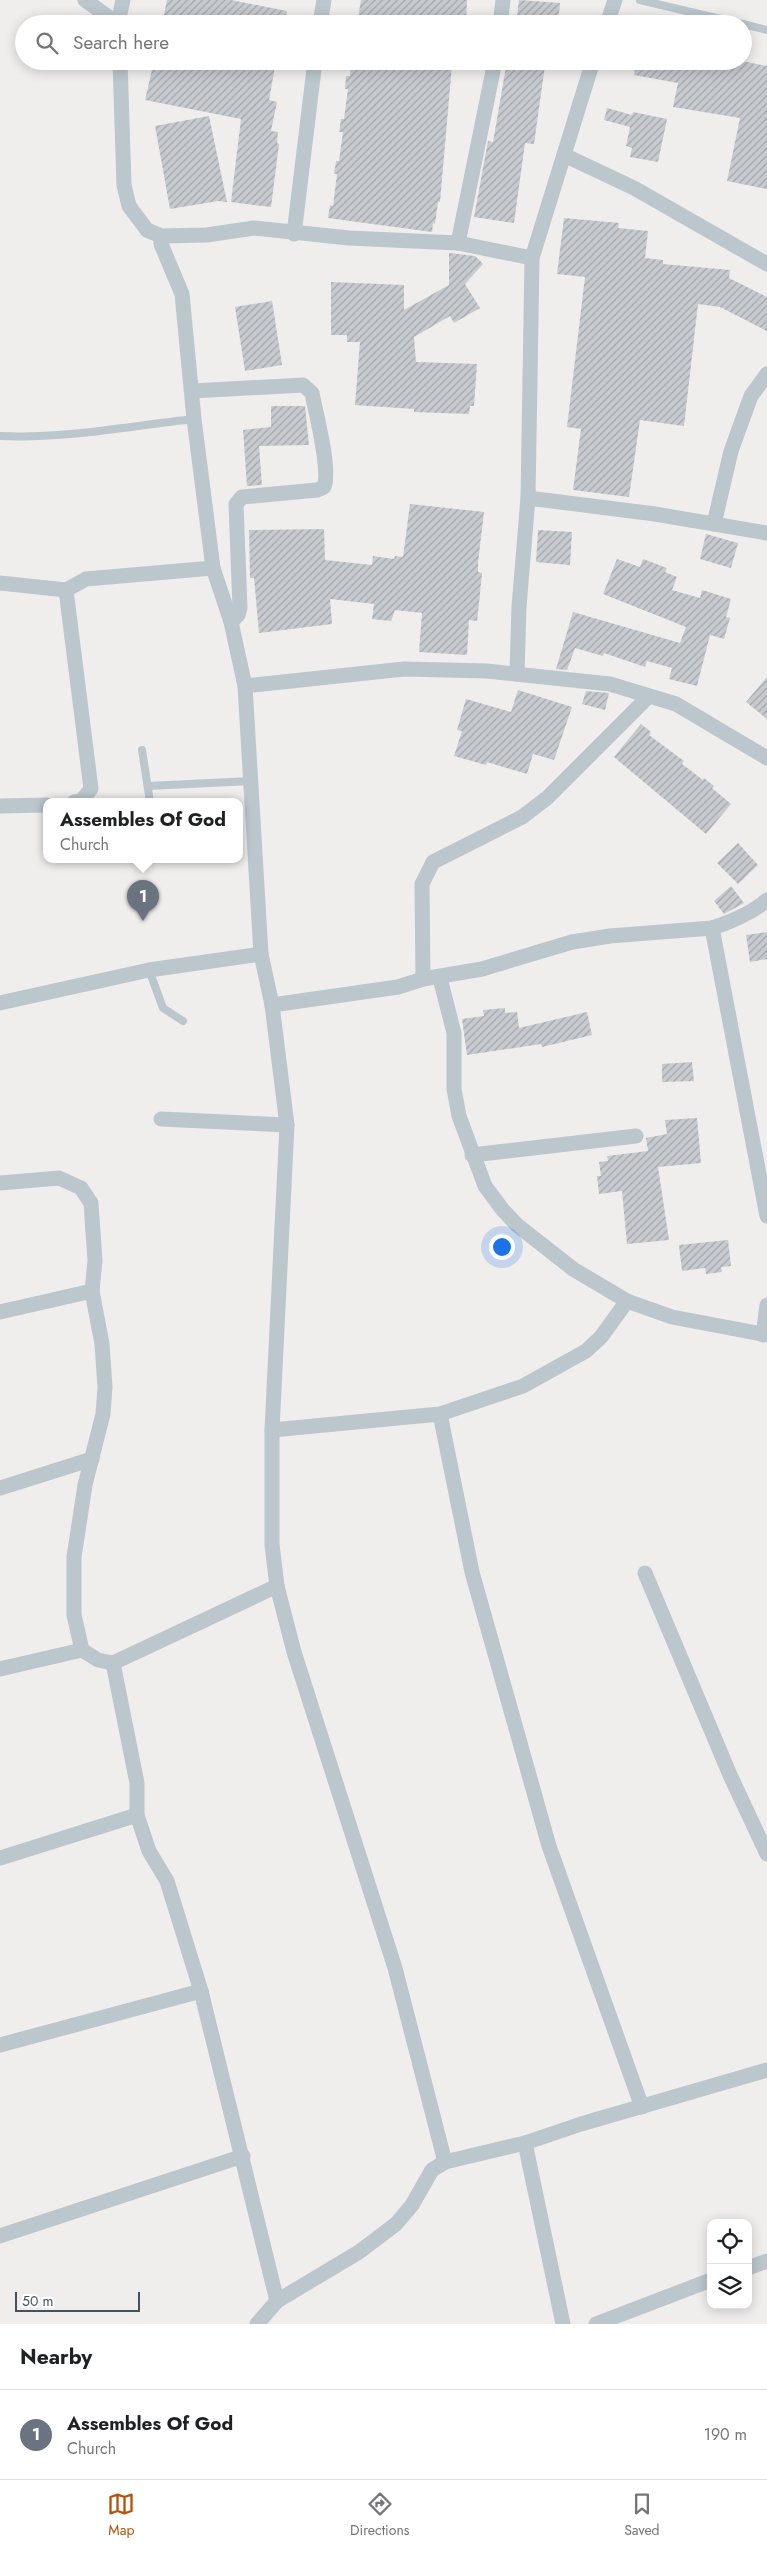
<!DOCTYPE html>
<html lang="en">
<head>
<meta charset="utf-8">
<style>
	body { margin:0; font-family:Jost,sans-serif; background:#f6f6f6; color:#202124 }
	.controls { position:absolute; right:15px; bottom:15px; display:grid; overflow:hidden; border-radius:10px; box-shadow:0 2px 12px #0003 }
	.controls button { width:45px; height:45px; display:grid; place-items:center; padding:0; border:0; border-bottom:1px solid #e0e0e0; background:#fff; color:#202124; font:25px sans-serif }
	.scale { position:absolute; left:15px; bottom:12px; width:125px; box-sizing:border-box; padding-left:5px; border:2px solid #45525b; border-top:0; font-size:14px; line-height:18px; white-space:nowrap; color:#45525b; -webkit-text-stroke:4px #fff; paint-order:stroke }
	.you { position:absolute; left:501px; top:1246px; width:18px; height:18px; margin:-12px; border:4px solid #fff; border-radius:50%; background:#1a73e8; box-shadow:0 0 0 8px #1a73e833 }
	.badge { display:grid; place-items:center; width:32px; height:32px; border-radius:50%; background:#b45309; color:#fff; font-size:16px; font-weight:700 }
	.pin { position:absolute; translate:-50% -41px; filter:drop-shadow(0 1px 2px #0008) }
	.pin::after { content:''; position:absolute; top:26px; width:18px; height:15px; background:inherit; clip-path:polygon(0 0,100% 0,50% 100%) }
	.popup { position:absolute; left:43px; top:798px; width:200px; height:65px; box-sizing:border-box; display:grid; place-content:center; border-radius:10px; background:#fff; filter:drop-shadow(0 1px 4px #0005); font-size:16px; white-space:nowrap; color:#757577 }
	.popup b { font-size:19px; color:#202124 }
	.popup::after { content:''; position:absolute; left:50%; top:100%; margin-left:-10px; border:10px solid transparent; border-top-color:#fff }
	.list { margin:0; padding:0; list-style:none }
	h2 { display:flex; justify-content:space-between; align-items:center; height:65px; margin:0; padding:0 20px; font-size:21px }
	h2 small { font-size:16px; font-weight:400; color:#757577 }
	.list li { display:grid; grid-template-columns:32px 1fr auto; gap:15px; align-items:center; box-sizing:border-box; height:90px; padding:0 20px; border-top:1px solid #e0e0e0 }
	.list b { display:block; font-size:19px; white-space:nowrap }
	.list p { margin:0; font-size:16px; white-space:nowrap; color:#757577 }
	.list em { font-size:16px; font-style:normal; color:#757577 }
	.icon { flex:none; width:28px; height:28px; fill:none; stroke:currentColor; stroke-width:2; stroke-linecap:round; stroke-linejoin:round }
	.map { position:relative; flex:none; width:767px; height:2324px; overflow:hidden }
	.search { position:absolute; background:#fff; box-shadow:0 2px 12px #0003; left:15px; right:15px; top:15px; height:55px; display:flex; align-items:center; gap:12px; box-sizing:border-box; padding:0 18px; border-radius:28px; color:#757577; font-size:19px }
	.sheet { height:155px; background:#fff }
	nav { display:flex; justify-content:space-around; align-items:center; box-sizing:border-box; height:70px; border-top:1px solid #e0e0e0; background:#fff; font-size:14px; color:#757577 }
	nav a { display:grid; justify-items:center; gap:2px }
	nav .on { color:#b45309 }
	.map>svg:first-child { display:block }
</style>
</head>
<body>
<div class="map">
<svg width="767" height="2324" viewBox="0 0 767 2324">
	<defs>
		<pattern id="building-hatch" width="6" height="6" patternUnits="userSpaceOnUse" patternTransform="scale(1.25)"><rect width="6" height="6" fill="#c7cbd0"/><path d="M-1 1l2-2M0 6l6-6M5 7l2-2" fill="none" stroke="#a3a7ac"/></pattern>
	</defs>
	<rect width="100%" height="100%" fill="#f0eded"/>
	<g fill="url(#building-hatch)">
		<polygon points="167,0 231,0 287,11 284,24 162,24"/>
		<polygon points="361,0 467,0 466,24 357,24"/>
		<polygon points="519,0 560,3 558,24 516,24"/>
		<polygon points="154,61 276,61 269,100 277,102 271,131 278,132 277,143 279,144 271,207 231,202 241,119 145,100"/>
		<polygon points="351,61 447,61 446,64 452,65 440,202 438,202 435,224 433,223 432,232 328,218 330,205 333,206 337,174 334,174 336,161 339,161 343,132 339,132 341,119 344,119 348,89 345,89 346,76 350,76"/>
		<polygon points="507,61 545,65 534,144 525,143 514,223 474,217 488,141 493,142"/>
		<polygon points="636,61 742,61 767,66 767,189 727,181 740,118 673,107 678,83 634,75"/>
		<polygon points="607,108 632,115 633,112 667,119 658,162 630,157 632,148 626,146 630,127 604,120"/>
		<polygon points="209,116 227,202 218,201 170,209 155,126"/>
		<polygon points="564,218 619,223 618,228 648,231 645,258 663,260 663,264 730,270 729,278 767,297 767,331 720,307 698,304 684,426 640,420 629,497 573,490 581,429 567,427 585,277 557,274"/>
		<polygon points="449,253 475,256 483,264 465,284 480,308 454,323 450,316 414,337 416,362 477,364 474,406 470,406 469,414 414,412 414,409 355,405 360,342 347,342 347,335 331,335 331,282 404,285 404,310 449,285"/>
		<polygon points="272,301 282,365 245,371 235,307"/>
		<polygon points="271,406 305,406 309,445 259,446 262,485 247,486 243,430 271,427"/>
		<polygon points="410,504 484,512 478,563 478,572 482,573 479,604 477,621 469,620 467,655 419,652 422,613 395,610 391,621 372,619 374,604 330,599 332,624 259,633 254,578 250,578 249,530 324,529 325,560 372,565 373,556 394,559 395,556 403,557"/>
		<polygon points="538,530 572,532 570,565 536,562"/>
		<polygon points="706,534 738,543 731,568 700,559"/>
		<polygon points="617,559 640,567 643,559 667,568 665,572 677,577 672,590 700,598 702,590 731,599 726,617 730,618 724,639 710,635 697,686 669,679 672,668 647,661 645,667 604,653 603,656 575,648 567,670 556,669 573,612 680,643 686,627 603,594"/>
		<polygon points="767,677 767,719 746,702"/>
		<polygon points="518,690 572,707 554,760 533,754 527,774 487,762 486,765 454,756 462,731 457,730 466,699 511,712"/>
		<polygon points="586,691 609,693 605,710 582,704"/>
		<polygon points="641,724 651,732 649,735 684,761 682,764 703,780 704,778 714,786 712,788 731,804 706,834 614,757"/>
		<polygon points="738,843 758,865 738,884 717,863"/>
		<polygon points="731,886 744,903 724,914 714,901"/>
		<polygon points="767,932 767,959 750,962 746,935"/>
		<polygon points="505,1008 505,1013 517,1012 519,1028 587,1012 592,1035 542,1047 541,1044 467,1055 462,1019 484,1016 483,1010"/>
		<polygon points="692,1062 694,1081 662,1082 662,1064"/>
		<polygon points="697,1118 701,1163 658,1167 669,1240 627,1244 622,1191 599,1194 597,1176 601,1176 599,1162 608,1161 607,1156 648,1151 646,1138 667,1134 665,1120"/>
		<polygon points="728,1240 731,1266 721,1267 722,1272 706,1274 705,1268 682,1271 679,1245"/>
	</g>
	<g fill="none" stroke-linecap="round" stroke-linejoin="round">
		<g stroke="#bbc6cd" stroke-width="8">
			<polyline points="640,0 742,24"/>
			<polyline points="743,24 767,30"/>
			<path d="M0 436C65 439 129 426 194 419"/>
			<polyline points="142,750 150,802"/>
			<polyline points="148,786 251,781"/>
			<polyline points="149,970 163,1008 183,1021"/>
		</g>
		<g stroke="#bbc6cd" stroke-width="15">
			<polyline points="85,0 118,24"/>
			<polyline points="118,23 123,0"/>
			<polyline points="320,24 324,0"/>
			<polyline points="500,24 503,0"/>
			<polyline points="607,24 615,0"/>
			<polyline points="120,61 124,185 129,206 147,230 161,236 207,235 254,228 349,238 458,243 532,258"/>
			<polyline points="564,155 634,188 767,264"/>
			<polyline points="294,234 315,61"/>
			<polyline points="161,236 161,244 182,294 194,419 213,568 231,622 245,686 261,954 272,1005 287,1125 272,1430 272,1545 277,1586 294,1652 395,1968 445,2162"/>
			<polyline points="458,243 495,61"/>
			<path d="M192 391 303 385 312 393C316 414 331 470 324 487L317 490 242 497 236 504 240 608 238 615 231 622"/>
			<polyline points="528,498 655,514 767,533"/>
			<polyline points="714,524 731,451 751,396 767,374"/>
			<polyline points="0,583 66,590 86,579 213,568"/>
			<polyline points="66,590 91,789 81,801 74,802"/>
			<polyline points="517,674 519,607 528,498 532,258 593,61"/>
			<polyline points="245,686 404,669 487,671 610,684 676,704 767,758"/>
			<polyline points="0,806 47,805"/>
			<polyline points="712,928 767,1216"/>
			<polyline points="440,978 454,1033 454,1089 459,1116 485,1186 502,1209 517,1225 573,1269 627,1301 672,1317 767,1335"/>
			<polyline points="423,979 422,884 433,862 522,817 547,798 648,697"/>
			<polyline points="0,1003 149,970 261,954"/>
			<path d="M272 1005 398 987 423 979 482 969 572 942 610 936 712 928C731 922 752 913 767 900"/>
			<polyline points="161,1119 287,1125"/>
			<polyline points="472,1155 636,1136"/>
			<polyline points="0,1183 59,1178 81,1188 91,1203 95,1261 92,1291 102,1344 105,1387 103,1414 85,1485 74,1557 74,1615 82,1650 98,1660 113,1663 277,1586"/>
			<polyline points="0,1312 92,1291"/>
			<polyline points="763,1335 767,1305"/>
			<polyline points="440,1414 472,1572 549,1846 642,2107"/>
			<polyline points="272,1430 440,1414 523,1386 586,1351 601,1337 627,1301"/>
			<polyline points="0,1488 92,1459"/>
			<polyline points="645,1573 730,1775 767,1854"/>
			<polyline points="113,1663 137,1783 137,1815 149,1851 167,1881 201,1991 277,2301"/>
			<polyline points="0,1669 82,1650"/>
			<polyline points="0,1858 137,1815"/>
			<polyline points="0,2045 201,1991"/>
			<polyline points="525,2143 563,2324"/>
			<polyline points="0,2236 243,2156"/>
			<polyline points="748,2268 767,2261"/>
			<polyline points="257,2324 277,2301 359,2252 396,2224 412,2205 432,2170 445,2162 525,2143 581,2124 767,2070"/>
			<polyline points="596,2324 711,2280"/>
		</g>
	</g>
</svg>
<div class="controls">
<button><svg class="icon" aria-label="locate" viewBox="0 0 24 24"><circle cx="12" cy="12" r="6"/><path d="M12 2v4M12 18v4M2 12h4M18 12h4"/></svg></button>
<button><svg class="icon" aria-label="layers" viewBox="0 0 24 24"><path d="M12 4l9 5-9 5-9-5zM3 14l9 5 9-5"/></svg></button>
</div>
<div class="scale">50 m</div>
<div class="you"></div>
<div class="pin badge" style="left:143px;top:921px;background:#6b7280">1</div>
<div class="popup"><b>Assembles Of God</b>Church</div>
<div class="search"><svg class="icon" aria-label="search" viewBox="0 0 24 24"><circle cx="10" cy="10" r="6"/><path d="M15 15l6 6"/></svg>Search here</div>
</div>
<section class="sheet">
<h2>Nearby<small></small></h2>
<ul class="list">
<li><span class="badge" style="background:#6b7280">1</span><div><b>Assembles Of God</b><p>Church</p></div><em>190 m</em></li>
</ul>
</section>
<nav>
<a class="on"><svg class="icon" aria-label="map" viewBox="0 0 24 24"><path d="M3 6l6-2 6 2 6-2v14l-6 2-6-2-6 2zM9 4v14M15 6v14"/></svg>Map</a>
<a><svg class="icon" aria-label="directions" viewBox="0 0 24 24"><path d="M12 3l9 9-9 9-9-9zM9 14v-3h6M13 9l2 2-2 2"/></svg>Directions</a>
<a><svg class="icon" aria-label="saved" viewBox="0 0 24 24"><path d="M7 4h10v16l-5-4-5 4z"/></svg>Saved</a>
</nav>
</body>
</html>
